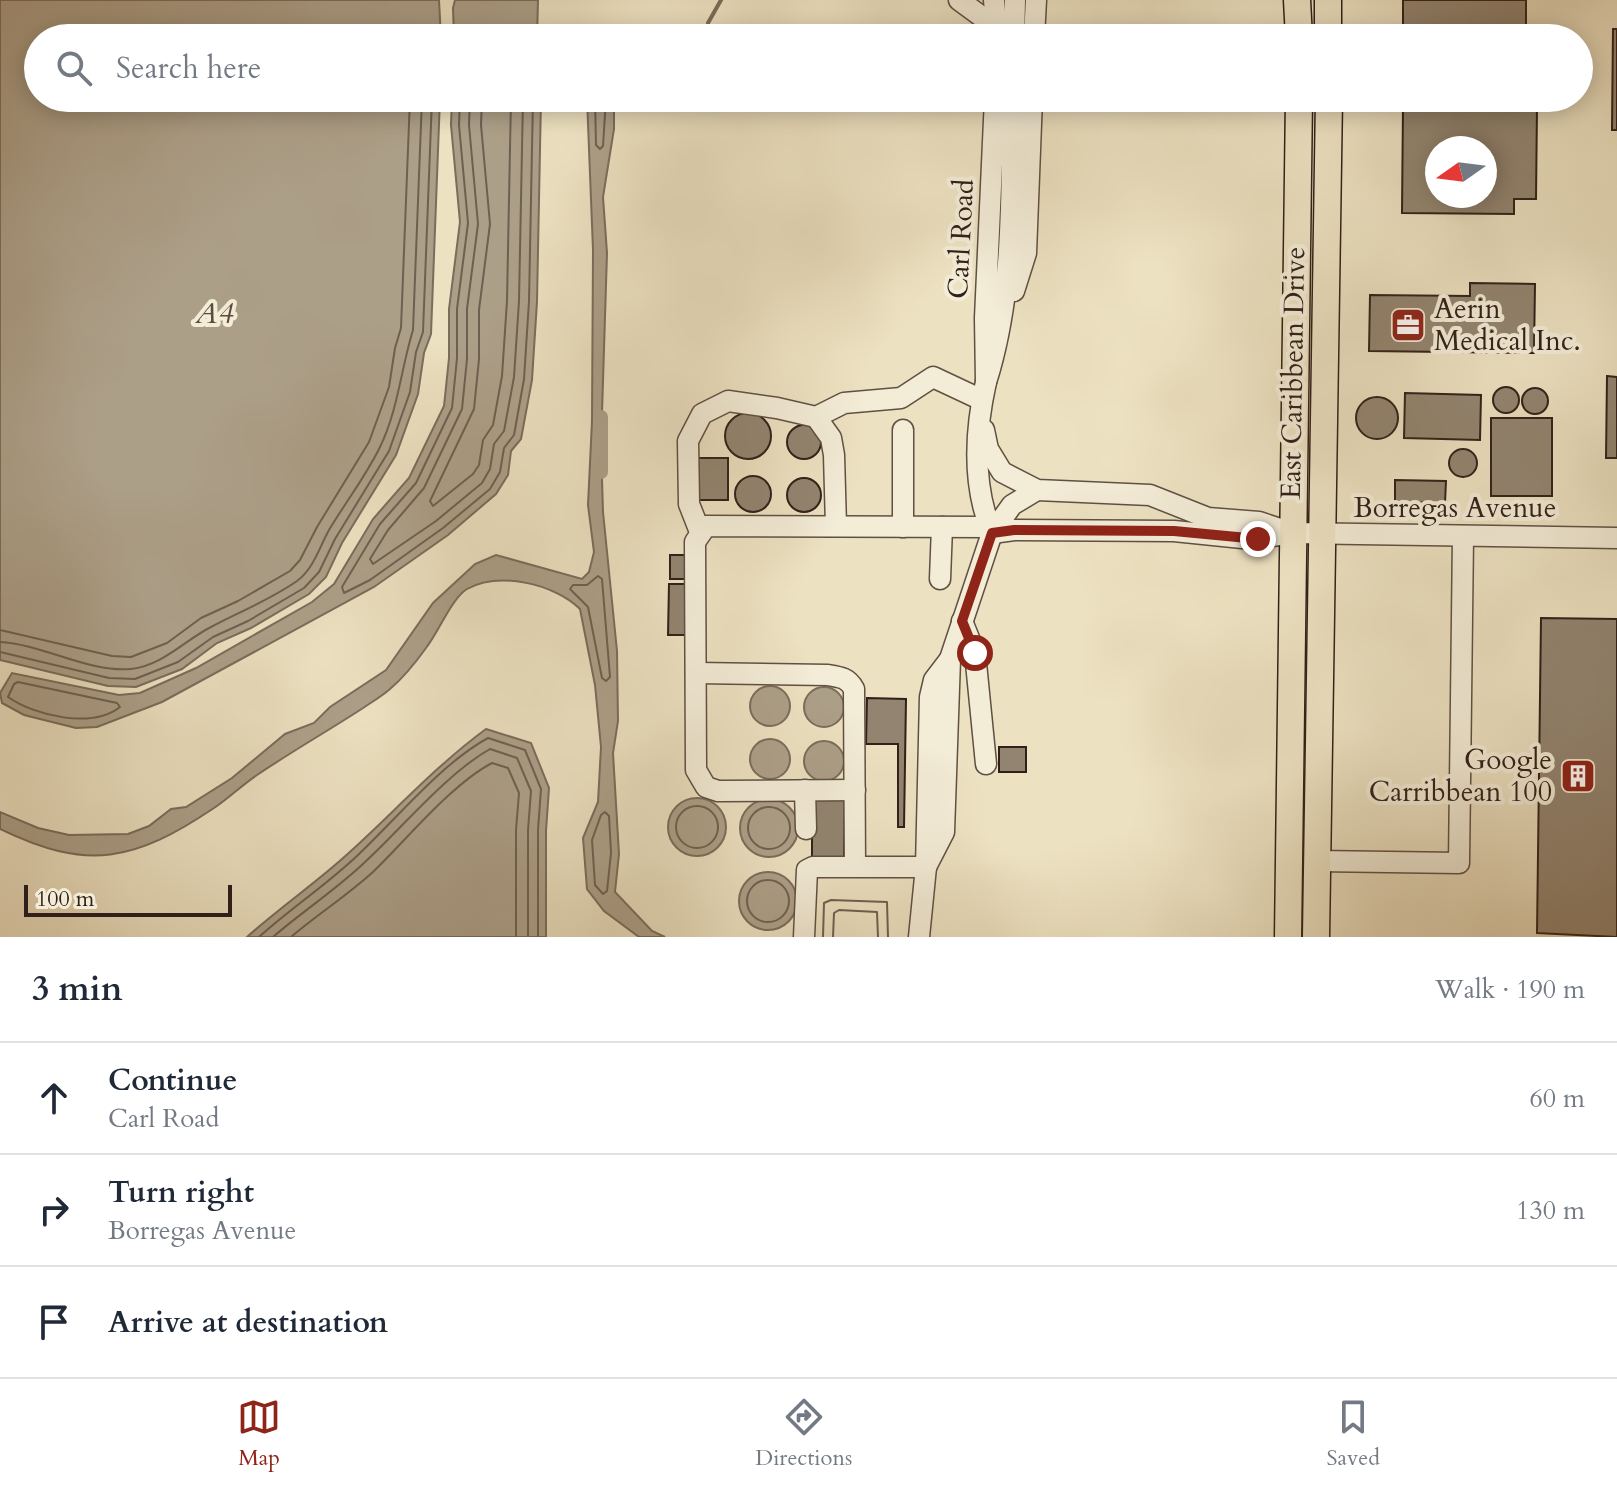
<!DOCTYPE html>
<html lang="en">
<head>
<meta charset="utf-8">
<style>
	body { margin:0; font-family:Cardo,serif; background:#f2f2f3; color:#1f2937 }
	.compass { position:absolute; left:1425px; top:136px; width:72px; height:72px; border-radius:50%; background:#fff; box-shadow:0 4px 20px #0003; rotate:256deg }
	.scale { position:absolute; left:24px; bottom:20px; width:208px; box-sizing:border-box; padding-left:8px; border:4px solid #312019; border-top:0; font-size:22px; line-height:28px; white-space:nowrap; color:#312019; -webkit-text-stroke:6px #f3ecd7; paint-order:stroke }
	.stop { position:absolute; width:24px; height:24px; margin:-18px; border:6px solid #8f2418; border-radius:50%; background:#fff }
	.stop.end { background:#8f2418; border-color:#fff; box-shadow:0 2px 8px #0008 }
	.list { margin:0; padding:0; list-style:none }
	h2 { display:flex; justify-content:space-between; align-items:center; height:104px; margin:0; padding:0 32px; font-size:34px }
	h2 small { font-size:26px; font-weight:400; color:#747a83 }
	.list li { display:grid; grid-template-columns:52px 1fr auto; gap:24px; align-items:center; box-sizing:border-box; height:112px; padding:0 32px; border-top:2px solid #e0e1e3 }
	.list b { display:block; font-size:30px; white-space:nowrap }
	.list p { margin:0; font-size:26px; white-space:nowrap; color:#747a83 }
	.list em { font-size:26px; font-style:normal; color:#747a83 }
	.icon { flex:none; width:44px; height:44px; fill:none; stroke:currentColor; stroke-width:2; stroke-linecap:round; stroke-linejoin:round }
	.map { position:relative; flex:none; width:1617px; height:937px; overflow:hidden }
	.search { position:absolute; background:#fff; box-shadow:0 4px 20px #0003; left:24px; right:24px; top:24px; height:88px; display:flex; align-items:center; gap:20px; box-sizing:border-box; padding:0 28px; border-radius:44px; color:#747a83; font-size:30px }
	.sheet { height:440px; background:#fff }
	nav { display:flex; justify-content:space-around; align-items:center; box-sizing:border-box; height:112px; border-top:2px solid #e0e1e3; background:#fff; font-size:22px; color:#747a83 }
	nav a { display:grid; justify-items:center; gap:4px }
	nav .on { color:#8f2418 }
	.map>svg:first-child { display:block }
</style>
</head>
<body>
<div class="map">
<svg width="1617" height="937" viewBox="0 0 1617 937">
	<rect width="100%" height="100%" fill="#ece1c1"/>
	<filter id="stains"><feTurbulence type="fractalNoise" baseFrequency=".0025" numOctaves="4"/><feColorMatrix values="0 0 0 0 .2 0 0 0 0 .09 0 0 0 0 .02 0 0 0 .5 -.17"/></filter>
	<radialGradient id="worn" r=".72"><stop offset=".6" stop-color="#630" stop-opacity="0"/><stop offset="1" stop-color="#630" stop-opacity=".3"/></radialGradient>
	<g fill="#ac9f88" stroke="#7b6c5c" stroke-width="2">
		<polygon points="0,0 439,0 441,38 38,38 38,98 440,98 431,334 424,353 418,394 396,455 342,543 326,577 309,594 251,628 217,643 182,669 136,687 108,686 0,660"/>
		<polygon points="455,0 538,0 537,38 454,38 453,8"/>
		<polygon points="452,98 541,98 537,302 532,380 521,439 511,451 508,475 496,494 448,535 374,587 162,702 97,727 76,728 24,715 2,703 0,693 12,673 119,695 140,693 196,668 312,602 334,584 373,519 409,478 444,406 449,358 449,309 460,222 451,125"/>
		<path d="M587 98H614V129L603 197 607 253 601 445 603 512 617 651 618 721 613 753 619 854 615 892 652 931 665 937H639L604 911 587 889 583 838 598 802 601 747 595 685 580 609C555 584 499 571 467 589 452 598 438 633 426 648 416 662 403 678 390 689 381 697 370 703 360 710 326 732 291 752 257 775 242 785 229 798 214 808 135 861 88 872 0 829V812L38 828 69 835 128 834 149 826 171 809 186 807 232 778 285 734 314 723 330 707 386 670 433 603 475 564 496 555 582 579 589 572 594 552 588 505 592 421 593 250Z"/>
		<circle cx="770" cy="706" r="20"/>
		<circle cx="824" cy="707" r="20"/>
		<path d="M486 729 531 743 549 788 546 831V937H247C280 907 319 881 352 850 397 809 437 765 486 729Z"/>
		<circle cx="770" cy="759" r="20"/>
		<circle cx="824" cy="761" r="20"/>
		<circle cx="697" cy="827" r="29"/>
		<circle cx="769" cy="828" r="29"/>
		<circle cx="768" cy="901" r="29"/>
	</g>
	<g fill="none" stroke-linecap="round" stroke-linejoin="round">
		<g stroke="#6e6050" stroke-width="2">
			<polyline points="460,98 459,125 468,223 457,309 457,358 452,408 416,483 380,524 342,587 344,593 370,580 443,528 490,489 500,472 504,448 514,435 524,379 529,301 533,98"/>
			<polyline points="470,98 469,125 478,224 467,309 467,359 462,409 424,488 388,530 370,559 373,564 436,521 482,483 490,469 494,444 504,431 514,377 519,301 523,98"/>
			<polyline points="482,98 481,125 490,224 479,310 479,359 474,409 430,501 433,506 473,474 479,465 483,440 493,425 502,376 507,301 511,98"/>
			<polyline points="595,98 596,145 600,149 603,146 606,98"/>
			<polygon points="598,576 602,579 610,677 606,681 602,678 588,607 570,589 573,585 587,585"/>
			<polyline points="0,630 112,656 131,657 167,643 201,618 238,601 290,571 300,560 317,527 369,442 389,387 395,348 401,328 410,98"/>
			<path d="M0 642C42 644 89 673 131 669 162 666 185 640 211 627 239 612 270 600 297 581 314 568 319 548 329 530 345 503 366 476 380 447 398 410 401 369 413 330L422 98"/>
			<polyline points="0,652 109,678 135,679 178,662 213,637 248,621 304,588 319,572 335,539 389,451 410,392 416,352 423,332 432,98"/>
			<path d="M18 682 117 703 120 707C92 729 35 716 8 697L14 684Z"/>
			<circle cx="697" cy="827" r="21"/>
			<circle cx="769" cy="828" r="21"/>
			<polygon points="605,812 609,816 611,853 607,891 603,894 595,885 592,840 601,815"/>
			<circle cx="768" cy="901" r="21"/>
			<path d="M259 937C291 908 328 884 359 854 397 818 442 763 488 738L525 750 541 789 538 830V937"/>
			<path d="M273 937C303 911 337 889 365 862 403 827 446 774 490 749L517 758 531 791 528 830V937"/>
			<path d="M291 937C318 914 348 895 374 871 407 839 452 784 492 763L508 768 519 793 516 830V937"/>
			<polyline points="823,937 824,903 831,900 887,902 888,937"/>
			<polyline points="833,937 834,913 839,910 877,912 878,937"/>
		</g>
		<polyline stroke="#7b6c5c" stroke-width="4" points="708,23 721,0"/>
		<polyline stroke="#ac9f88" stroke-width="14" points="601,417 601,472"/>
	</g>
	<g fill="#928470" stroke="#312019" stroke-width="2" fill-rule="evenodd">
		<rect x="1403" y="0" width="123" height="38"/>
		<polygon points="1613,29 1617,29 1617,130 1612,130"/>
		<path d="M1403 105 1537 107 1536 199H1514V214L1402 213ZM1437 148H1485V196H1437Z"/>
		<polygon points="1470,283 1535,284 1534,353 1369,351 1370,295 1470,296"/>
		<polygon points="1607,376 1617,377 1617,458 1606,458"/>
		<circle cx="1506" cy="400" r="13"/>
		<circle cx="1535" cy="401" r="13"/>
		<polygon points="1405,393 1481,395 1480,440 1404,438"/>
		<circle cx="1377" cy="418" r="21"/>
		<circle cx="748" cy="436" r="23"/>
		<rect x="1491" y="418" width="61" height="78"/>
		<circle cx="804" cy="442" r="17"/>
		<circle cx="1463" cy="463" r="14"/>
		<rect x="693" y="458" width="35" height="42"/>
		<circle cx="753" cy="494" r="18"/>
		<circle cx="804" cy="495" r="17"/>
		<polygon points="1395,480 1446,481 1445,503 1395,502"/>
		<rect x="670" y="555" width="20" height="24"/>
		<polygon points="669,584 686,584 685,635 668,635"/>
		<polygon points="1541,618 1617,619 1617,937 1537,933"/>
		<polygon points="867,698 906,699 904,827 898,827 898,744 866,744"/>
		<rect x="999" y="747" width="27" height="25"/>
		<polygon points="812,800 845,800 844,858 812,858"/>
	</g>
	<g fill="none" stroke-linecap="round" stroke-linejoin="round">
		<g stroke="#605043" stroke-width="23">
			<g id="minor">
				<polyline points="959,0 997,28"/>
				<polyline points="994,0 997,36"/>
				<polyline points="1014,38 1015,0"/>
				<polyline points="1034,38 1036,0"/>
				<path d="M995 98 985 318 986 382C1015 291 1011 193 1013 98"/>
				<polyline points="1014,291 1026,253 1032,98"/>
				<polyline points="816,417 831,438 834,455 836,526"/>
				<polyline points="903,430 903,527"/>
				<polyline points="984,430 988,449 1002,472 1037,490 1150,495 1208,518 1259,522 1289,532"/>
				<polyline points="700,532 689,504 688,441 702,414 728,401 777,408 816,417 844,403 901,398 933,377 982,400"/>
				<polyline points="992,533 1014,530 1174,531 1252,539 1293,533 1617,538"/>
				<polyline points="992,533 1012,505 1037,490"/>
				<polyline points="940,579 942,527"/>
				<polyline points="962,621 975,653 986,764"/>
				<path d="M696 673 828 675C841 677 848 678 854 689L855 866"/>
				<polyline points="805,790 806,829"/>
				<polyline points="855,790 718,791 706,787 696,770 695,542 706,526 990,527"/>
				<polyline points="1317,861 1459,863 1463,536"/>
				<path d="M926 867 944 832 950 659 992 533C972 485 975 431 986 382"/>
				<polyline points="804,937 807,870 813,867 926,867"/>
				<polyline points="919,937 926,867 930,697 934,680 950,659"/>
			</g>
		</g>
		<g stroke="#312019" stroke-width="29">
			<g id="major">
				<polyline points="1297,0 1299,38"/>
				<polyline points="1328,0 1328,38"/>
				<polyline points="1288,937 1299,98"/>
				<polyline points="1316,937 1329,98"/>
			</g>
		</g>
		<use href="#minor" stroke="#f3ecd7" stroke-width="20"/>
		<use href="#major" stroke="#ece1c1" stroke-width="26"/>
	</g>
	<g fill="none" stroke-linecap="round" stroke-linejoin="round">
		<polyline stroke="#8f2418" stroke-width="10" points="975,653 962,621 992,533 1014,530 1174,531 1258,539"/>
	</g>
	<defs>
		<g id="office-square" transform="scale(1.8)"><rect x="-9" y="-9" width="18" height="18" rx="4" fill="#8f2418" stroke="#f3ecd7"/><path d="M-6-3h4V-5.5h4V-3h4V5H-6ZM-1-4.5V-3h2v-1.5ZM-6 0V1H6V0Z" fill="#fff"/></g>
		<g id="building-square" transform="scale(1.8)"><rect x="-9" y="-9" width="18" height="18" rx="4" fill="#8f2418" stroke="#f3ecd7"/><path d="M-4-6H4V6H1V3H-1V6H-4ZM-2.5-4.3h1.7v1.8h-1.7ZM.8-4.3h1.7v1.8H.8ZM-2.5-1h1.7V.8h-1.7ZM.8-1h1.7V.8H.8Z" fill="#fff"/></g>
	</defs>
	<g fill-rule="evenodd">
		<use href="#office-square" x="1408" y="325"/>
		<use href="#building-square" x="1578" y="776"/>
	</g>
	<g text-anchor="middle" dominant-baseline="central" stroke-width="8" stroke-linejoin="round" paint-order="stroke">
		<g font-size="28" fill="#312019" stroke="#f3ecd7">
			<text transform="translate(961 239) rotate(-87)">Carl Road</text>
			<text transform="translate(1293 373) rotate(-89)">East Caribbean Drive</text>
			<text x="1455" y="508">Borregas Avenue</text>
		</g>
		<g font-size="28" fill="#312019" stroke="#f3ecd7" text-anchor="start">
			<text x="1434" y="309">Aerin<tspan x="1434" dy="32">Medical Inc.</tspan></text>
			<text x="1552" y="760" text-anchor="end">Google<tspan x="1552" dy="32">Carribbean 100</tspan></text>
		</g>
		<g font-size="30" font-style="italic" fill="#5c4c40" stroke="#f3ecd7">
			<text x="214" y="313">A4</text>
		</g>
	</g>
	<rect width="100%" height="100%" filter="url(#stains)"/>
	<rect width="100%" height="100%" fill="url(#worn)"/>
</svg>
<svg class="compass" viewBox="-18 -18 36 36"><path d="M0-13l5 13h-10z" fill="#e53935"/><path d="M0 13l5-13h-10z" fill="#747a83"/></svg>
<div class="scale">100 m</div>
<div class="stop" style="left:975px;top:653px"></div>
<div class="stop end" style="left:1258px;top:539px"></div>
<div class="search"><svg class="icon" aria-label="search" viewBox="0 0 24 24"><circle cx="10" cy="10" r="6"/><path d="M15 15l6 6"/></svg>Search here</div>
</div>
<section class="sheet">
<h2>3 min<small>Walk · 190 m</small></h2>
<ul class="list">
<li><svg class="icon" aria-label="ahead" viewBox="0 0 24 24"><path d="M12 20V5M6 11l6-6 6 6"/></svg><div><b>Continue</b><p>Carl Road</p></div><em>60 m</em></li>
<li><svg class="icon" aria-label="right" viewBox="0 0 24 24"><path d="M7 20v-9h11M14 6l5 5-5 5"/></svg><div><b>Turn right</b><p>Borregas Avenue</p></div><em>130 m</em></li>
<li><svg class="icon" aria-label="arrive" viewBox="0 0 24 24"><path d="M6 21V4h12l-3 4 3 4H6"/></svg><div><b>Arrive at destination</b></div></li>
</ul>
</section>
<nav>
<a class="on"><svg class="icon" aria-label="map" viewBox="0 0 24 24"><path d="M3 6l6-2 6 2 6-2v14l-6 2-6-2-6 2zM9 4v14M15 6v14"/></svg>Map</a>
<a><svg class="icon" aria-label="directions" viewBox="0 0 24 24"><path d="M12 3l9 9-9 9-9-9zM9 14v-3h6M13 9l2 2-2 2"/></svg>Directions</a>
<a><svg class="icon" aria-label="saved" viewBox="0 0 24 24"><path d="M7 4h10v16l-5-4-5 4z"/></svg>Saved</a>
</nav>
</body>
</html>
